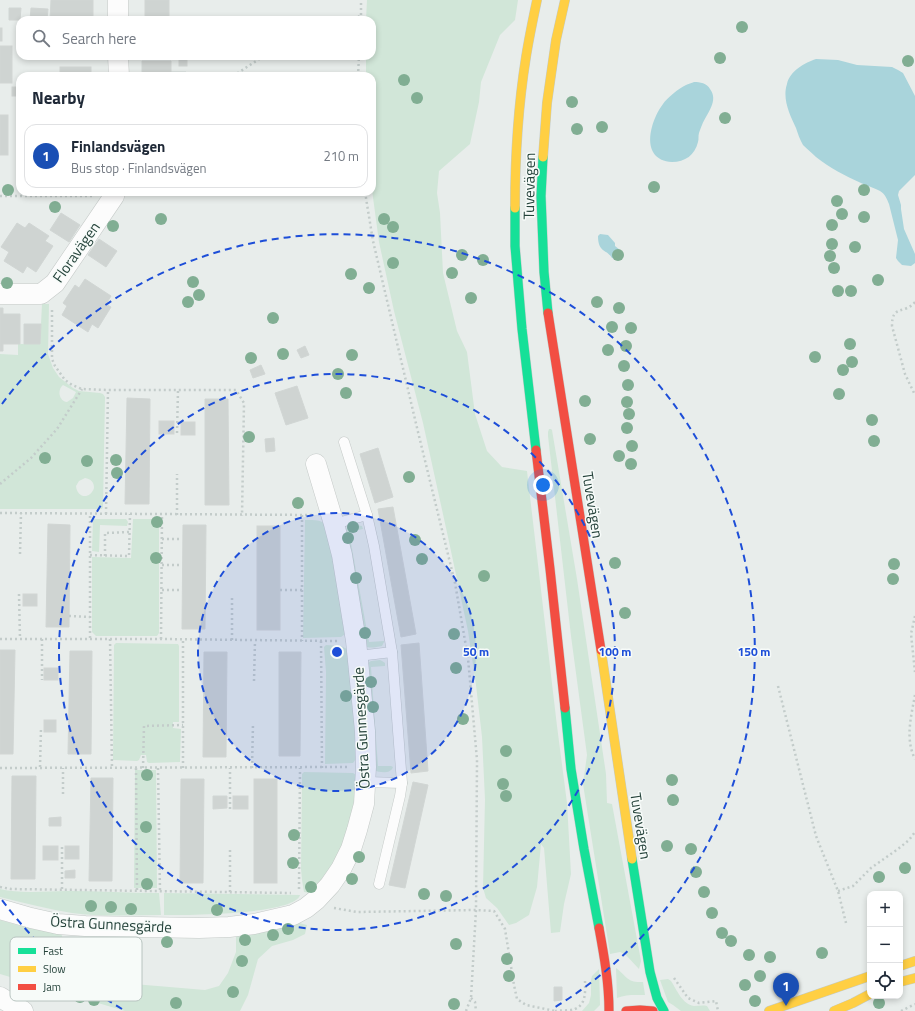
<!DOCTYPE html>
<html lang="en">
<head>
<meta charset="utf-8">
<style>
	body { margin:0; font-family:"Titillium Web",sans-serif; background:#f2f2f3; color:#1f2937 }
	.controls { position:absolute; right:12px; bottom:12px; display:grid; overflow:hidden; border-radius:8px; box-shadow:0 2px 6px #0003 }
	.controls button { width:36px; height:36px; display:grid; place-items:center; padding:0; border:0; border-bottom:1px solid #e0e1e3; background:#fff; color:#1f2937; font:20px sans-serif }
	.you { position:absolute; left:543px; top:485px; width:14px; height:14px; margin:-10px; border:3px solid #fff; border-radius:50%; background:#1a73e8; box-shadow:0 0 0 6px #1a73e833 }
	.badge { display:grid; place-items:center; width:26px; height:26px; border-radius:50%; background:#2563eb; color:#fff; font-size:13px; font-weight:700 }
	.pin { position:absolute; translate:-50% -33px; filter:drop-shadow(0 1px 2px #0008) }
	.pin::after { content:''; position:absolute; top:21px; width:14px; height:12px; background:inherit; clip-path:polygon(0 0,100% 0,50% 100%) }
	.list { margin:0; padding:0; list-style:none }
	h2 { display:flex; justify-content:space-between; align-items:center; height:52px; margin:0; padding:0 16px; font-size:17px }
	h2 small { font-size:13px; font-weight:400; color:#747a83 }
	.list li { display:grid; grid-template-columns:26px 1fr auto; gap:12px; align-items:center; box-sizing:border-box; height:64px; margin:0 8px 8px; padding:0 8px; border:1px solid #e0e1e3; border-radius:12px }
	.list b { display:block; font-size:15px; white-space:nowrap }
	.list p { margin:0; font-size:13px; white-space:nowrap; color:#747a83 }
	.list em { font-size:13px; font-style:normal; color:#747a83 }
	.icon { flex:none; width:22px; height:22px; fill:none; stroke:currentColor; stroke-width:2; stroke-linecap:round; stroke-linejoin:round }
	.map { position:relative; flex:none; width:915px; height:1011px; overflow:hidden }
	.search { position:absolute; background:#fff; box-shadow:0 2px 6px #0003; left:16px; top:16px; width:360px; height:44px; display:flex; align-items:center; gap:10px; box-sizing:border-box; padding:0 14px; border-radius:12px; color:#747a83; font-size:15px }
	.panel { position:absolute; background:#fff; box-shadow:0 2px 6px #0003; left:16px; top:72px; width:360px; height:124px; border-radius:12px }
	.map>svg:first-child { display:block }
</style>
</head>
<body>
<div class="map">
<svg width="915" height="1011" viewBox="0 0 915 1011">
	<rect width="100%" height="100%" fill="#e8edeb"/>
	<g fill="#d1e6d8" fill-rule="evenodd">
		<polygon points="367,0 518,0 515,20 500,35 481,82 479,102 470,144 439,171 437,193 440,213 443,273 457,331 467,352 475,414 487,451 502,467 527,471 557,726 567,803 571,874 564,904 560,932 551,933 544,848 541,844 537,887 529,915 516,923 509,925 497,908 486,898 483,888 485,799 482,737 476,685 468,631 448,537 423,423 394,311 379,242 372,190 372,76 366,76 366,56 372,56 372,20 366,20"/>
		<path d="M42 304H49L48 354 53 368 59 377 73 388 79 391 100 393 103 394 105 397 103 507 102 509H0V351V354L18 355V344H40ZM63 385 76 392 73 398 67 402C59 401 57 390 63 385ZM85 478C91 479 94 482 94 488 90 500 77 498 76 486L79 481Z"/>
		<polygon points="549,429 551,429 552,430 577,579 606,774 607,803 612,804 641,961 639,969 625,954 620,952 610,954 583,784 587,755 571,636 548,436 548,432"/>
		<polygon points="93,519 126,519 128,522 127,526 100,525 99,552 92,551"/>
		<polygon points="133,519 159,519 159,633 157,636 96,636 92,632 92,557 131,558"/>
		<path d="M305 520C313 520 323 519 327 527L345 631V634L341 637 303 638Z"/>
		<path d="M356 525 362 526 363 529 349 532 369 642 384 641V642L382 646C376 647 370 649 365 646L345 530 348 527Z"/>
		<polygon points="116,643 178,644 179,646 179,722 173,722 173,728 181,729 180,762 149,763 147,762 146,755 141,755 139,760 137,761 113,760 114,645"/>
		<polygon points="326,645 341,646 347,649 353,688 356,759 353,763 325,764 326,672 324,647"/>
		<path d="M380 660 382 661 385 663V666L371 667 378 766H391L393 767C391 774 380 773 374 770L368 663 371 661Z"/>
		<polygon points="135,770 156,770 157,888 134,888"/>
		<polygon points="304,772 353,773 356,775 355,796 351,817 348,831 334,867 309,893 304,892 302,880 301,869 302,774"/>
		<path d="M0 889C21 894 46 891 67 891 98 891 129 893 159 893L161 915C131 915 101 917 72 913 48 909 24 903 0 897Z"/>
		<path d="M164 893 300 895C294 915 185 915 164 915Z"/>
		<polygon points="0,920 24,927 61,932 68,963 75,976 110,982 205,990 219,986 228,973 236,952 236,935 299,923 307,925 305,934 293,940 272,946 258,959 248,995 240,1011 125,1011 0,974"/>
		<path d="M616 968C628 977 627 983 643 982L645 995C635 995 627 994 617 998Z"/>
		<polygon points="599,969 600,1005 594,1011 582,1011 589,1003 591,995 591,980 592,976"/>
		<path d="M668 979 671 981C677 990 682 1004 694 1006 698 1006 703 1005 707 1006L710 1011H681L673 1005 668 1002 660 980Z"/>
	</g>
	<g fill="#a9d4db">
		<path d="M816 59 838 60 857 65 892 67 898 70 903 73 915 96V175L899 191 898 195 901 205V209L904 229 915 254V263L911 266 902 265 898 261 896 258 898 240 889 204C887 199 885 194 880 191 875 188 867 186 861 183 845 176 830 168 816 157 812 153 807 149 803 145 800 140 798 134 796 128 790 115 782 99 787 84 790 71 804 63 816 59Z"/>
		<path d="M694 82C700 82 707 83 710 89 719 101 707 113 702 125 701 127 700 130 699 133 698 136 699 139 698 142 695 155 685 162 672 162 639 160 650 121 663 104 667 98 679 88 686 85 688 84 692 83 694 82Z"/>
		<path d="M600 234 608 235 615 243V246L620 250 619 257 615 259 612 258C607 249 598 253 598 236Z"/>
	</g>
	<g fill="#cfd4d2" stroke="#d1d6d4">
		<polygon points="51,0 93,0 93,20 50,20"/>
		<rect x="145" y="0" width="24" height="20"/>
		<polygon points="9,8 21,8 20,20 9,20"/>
		<polygon points="31,8 48,9 47,20 30,20"/>
		<rect x="0" y="28" width="2" height="13"/>
		<rect x="0" y="46" width="12" height="37"/>
		<rect x="179" y="58" width="8" height="8"/>
		<polygon points="142,61 171,61 171,72 186,72 186,76 142,76"/>
		<rect x="60" y="67" width="31" height="9"/>
		<rect x="12" y="87" width="8" height="9"/>
		<rect x="0" y="115" width="8" height="40"/>
		<polygon points="61,213 80,225 69,242 50,230"/>
		<polygon points="17,223 25,228 29,223 49,236 45,241 53,246 36,272 27,266 23,273 4,261 9,252 1,247"/>
		<polygon points="99,239 117,251 106,267 88,255"/>
		<polygon points="85,279 111,296 106,304 111,307 98,328 92,324 88,332 62,315 67,306 63,303 75,285 79,288"/>
		<polygon points="0,308 3,308 3,314 20,314 20,344 3,344 3,351 0,351"/>
		<polygon points="24,324 41,324 40,344 24,344"/>
		<polygon points="305,346 309,355 301,358 297,350"/>
		<polygon points="261,365 265,374 253,378 250,370"/>
		<polygon points="297,386 308,418 286,425 275,393"/>
		<polygon points="127,398 150,399 149,504 125,504"/>
		<polygon points="205,399 228,399 229,505 205,505"/>
		<rect x="159" y="421" width="15" height="13"/>
		<rect x="181" y="422" width="14" height="13"/>
		<polygon points="274,438 275,451 266,452 265,439"/>
		<polygon points="378,448 393,497 375,503 360,454"/>
		<polygon points="393,507 416,634 401,637 378,509"/>
		<polygon points="48,524 70,525 69,627 46,627"/>
		<polygon points="183,525 206,525 205,629 182,629"/>
		<rect x="257" y="526" width="23" height="104"/>
		<rect x="23" y="594" width="14" height="12"/>
		<polygon points="419,643 428,771 411,773 401,645"/>
		<polygon points="0,650 15,650 13,754 0,754"/>
		<polygon points="70,651 92,651 91,754 68,754"/>
		<polygon points="204,652 227,652 226,757 203,757"/>
		<polygon points="279,652 301,652 300,756 279,756"/>
		<rect x="44" y="668" width="14" height="12"/>
		<rect x="44" y="720" width="12" height="12"/>
		<polygon points="12,776 36,776 35,879 11,879"/>
		<polygon points="91,778 113,778 112,881 89,881"/>
		<polygon points="181,779 204,779 203,883 180,883"/>
		<rect x="254" y="779" width="23" height="104"/>
		<polygon points="413,782 428,785 405,888 389,885"/>
		<polygon points="213,796 227,796 227,808 213,809"/>
		<rect x="233" y="796" width="15" height="13"/>
		<polygon points="61,817 61,826 49,826 49,818"/>
		<rect x="43" y="846" width="15" height="14"/>
		<rect x="65" y="846" width="14" height="13"/>
		<polygon points="75,870 75,878 65,878 65,871"/>
		<polygon points="794,984 795,989 786,991 784,987"/>
		<polygon points="554,987 562,987 562,1000 554,1001"/>
	</g>
	<g fill="none" stroke-linecap="round" stroke-linejoin="round">
		<g stroke="#c5cac8" stroke-width="11">
			<g id="lane">
				<polyline points="344,442 367,515 374,546 392,652 402,783 400,796 379,884"/>
				<polyline points="334,524 367,515"/>
				<polyline points="358,656 392,652"/>
				<polyline points="366,782 402,783"/>
			</g>
		</g>
		<g stroke="#c5cac8" stroke-width="21">
			<g id="street">
				<polyline points="118,0 118,20"/>
				<polyline points="118,56 119,76"/>
				<polyline points="0,294 41,294 55,283 114,196 115,192"/>
				<polyline points="0,909 31,918 58,924 85,926 199,928 229,927 254,924 293,915 306,908 316,900 330,885 341,869 351,849 357,830 364,804 366,767 365,731 356,641 342,555 334,524 316,464"/>
				<polyline points="0,997 23,1011"/>
			</g>
		</g>
		<g stroke="#c3cbc8" stroke-width="10">
			<g id="fast">
				<polyline points="543,157 541,196 544,272 548,313"/>
				<polyline points="515,208 515,246 522,329 536,450"/>
				<polyline points="565,708 571,769 584,849 599,928"/>
				<polyline points="632,859 650,972 657,998 664,1011"/>
			</g>
		</g>
		<g stroke="#c3cbc8" stroke-width="10">
			<g id="slow">
				<polyline points="543,157 547,103 556,40 565,0"/>
				<path d="M515 208C515 158 518 107 526 57 529 38 533 19 537 0"/>
				<polyline points="601,650 632,859"/>
				<polyline points="900,966 915,961"/>
				<polyline points="900,982 915,978"/>
				<polyline points="769,1011 870,976"/>
				<polyline points="834,1011 853,1003 870,994"/>
			</g>
		</g>
		<g stroke="#c3cbc8" stroke-width="10">
			<g id="jam">
				<polyline points="548,313 601,650"/>
				<polyline points="536,450 550,569 565,708"/>
				<path d="M599 928C604 955 609 983 609 1011"/>
				<polyline points="626,1011 640,1010 653,1011"/>
			</g>
		</g>
		<g stroke="#c3ccca" stroke-width="2.5" stroke-dasharray="2 3" stroke-linecap="butt">
			<polyline points="354,20 361,15"/>
			<polyline points="361,20 361,0"/>
			<polyline points="233,76 264,56"/>
			<polyline points="358,76 359,56"/>
			<polyline points="365,192 373,241 418,432 455,583 468,658 477,760 476,910 471,998 466,1011"/>
			<polyline points="0,196 92,196"/>
			<path d="M915 302C904 315 892 304 892 326L905 374 915 395"/>
			<polyline points="52,310 52,359 55,366 65,380 72,385 82,389 108,390 236,390 244,403 242,516"/>
			<polyline points="177,433 178,390"/>
			<polyline points="0,484 31,458 57,429 82,389"/>
			<polyline points="0,513 312,515"/>
			<polyline points="106,514 108,390"/>
			<polyline points="177,515 177,474"/>
			<polyline points="302,515 302,641"/>
			<polyline points="162,539 180,539"/>
			<polyline points="20,554 21,513"/>
			<polyline points="90,555 129,556 130,514"/>
			<polyline points="105,556 105,533 130,532"/>
			<polyline points="162,565 179,565"/>
			<polyline points="162,590 180,590"/>
			<polyline points="280,590 302,590"/>
			<polyline points="19,594 20,639"/>
			<polyline points="232,598 232,640"/>
			<polyline points="69,616 90,617"/>
			<polyline points="915,616 911,634 915,672"/>
			<polyline points="90,638 90,514"/>
			<polyline points="0,639 161,639 338,641"/>
			<polyline points="42,639 42,680"/>
			<polyline points="110,639 112,768"/>
			<polyline points="161,639 162,514"/>
			<polyline points="321,641 322,768"/>
			<polyline points="254,681 255,641"/>
			<polyline points="778,686 816,836 838,891 846,923"/>
			<path d="M915 695C911 717 905 739 915 759"/>
			<polyline points="40,767 41,728"/>
			<polyline points="0,768 348,767"/>
			<polyline points="136,768 137,891"/>
			<polyline points="143,768 144,726 183,725"/>
			<polyline points="158,768 160,891"/>
			<polyline points="183,768 183,639"/>
			<polyline points="252,768 253,724"/>
			<polyline points="63,794 63,768"/>
			<polyline points="230,809 230,768"/>
			<polyline points="62,847 62,890"/>
			<polyline points="0,887 11,889 291,893"/>
			<polyline points="299,889 300,768"/>
			<polyline points="838,891 853,886 871,868 898,849 909,840 915,832"/>
			<polyline points="230,892 230,849"/>
			<polyline points="334,908 357,912 476,910 494,911 505,929 514,985 517,999 526,1005 555,1011"/>
			<polyline points="674,978 688,998 699,1003 716,1001 718,1011"/>
			<polyline points="471,998 475,1002 476,1011"/>
			<path d="M555 1011C560 1010 571 1011 575 1009 587 1004 585 990 585 980"/>
			<polyline points="901,1011 915,1004"/>
		</g>
		<use href="#lane" stroke="#fcfcfc" stroke-width="10"/>
		<use href="#street" stroke="#fcfcfc" stroke-width="20"/>
		<use href="#fast" stroke="#16e098" stroke-width="9"/>
		<use href="#slow" stroke="#ffcf43" stroke-width="9"/>
		<use href="#jam" stroke="#f24e42" stroke-width="9"/>
	</g>
	<g fill="#81ae93">
		<circle cx="742" cy="27" r="6"/>
		<circle cx="720" cy="58" r="6"/>
		<circle cx="908" cy="61" r="6"/>
		<circle cx="404" cy="80" r="6"/>
		<circle cx="417" cy="98" r="6"/>
		<circle cx="572" cy="102" r="6"/>
		<circle cx="725" cy="118" r="6"/>
		<circle cx="602" cy="127" r="6"/>
		<circle cx="577" cy="129" r="6"/>
		<circle cx="654" cy="187" r="6"/>
		<circle cx="8" cy="190" r="6"/>
		<circle cx="864" cy="190" r="6"/>
		<circle cx="837" cy="201" r="6"/>
		<circle cx="55" cy="207" r="6"/>
		<circle cx="842" cy="214" r="6"/>
		<circle cx="864" cy="217" r="6"/>
		<circle cx="161" cy="219" r="6"/>
		<circle cx="384" cy="219" r="6"/>
		<circle cx="832" cy="225" r="6"/>
		<circle cx="113" cy="226" r="6"/>
		<circle cx="393" cy="227" r="6"/>
		<circle cx="832" cy="244" r="6"/>
		<circle cx="855" cy="247" r="6"/>
		<circle cx="462" cy="255" r="6"/>
		<circle cx="618" cy="255" r="6"/>
		<circle cx="830" cy="256" r="6"/>
		<circle cx="483" cy="260" r="6"/>
		<circle cx="393" cy="263" r="6"/>
		<circle cx="834" cy="268" r="6"/>
		<circle cx="452" cy="273" r="6"/>
		<circle cx="351" cy="274" r="6"/>
		<circle cx="878" cy="280" r="6"/>
		<circle cx="193" cy="282" r="6"/>
		<circle cx="7" cy="283" r="6"/>
		<circle cx="369" cy="288" r="6"/>
		<circle cx="838" cy="291" r="6"/>
		<circle cx="851" cy="291" r="6"/>
		<circle cx="199" cy="295" r="6"/>
		<circle cx="471" cy="298" r="6"/>
		<circle cx="188" cy="302" r="6"/>
		<circle cx="597" cy="302" r="6"/>
		<circle cx="619" cy="308" r="6"/>
		<circle cx="273" cy="318" r="6"/>
		<circle cx="612" cy="327" r="6"/>
		<circle cx="631" cy="328" r="6"/>
		<circle cx="850" cy="344" r="6"/>
		<circle cx="626" cy="346" r="6"/>
		<circle cx="608" cy="350" r="6"/>
		<circle cx="283" cy="354" r="6"/>
		<circle cx="352" cy="355" r="6"/>
		<circle cx="815" cy="357" r="6"/>
		<circle cx="251" cy="358" r="6"/>
		<circle cx="852" cy="362" r="6"/>
		<circle cx="624" cy="366" r="6"/>
		<circle cx="843" cy="370" r="6"/>
		<circle cx="338" cy="374" r="6"/>
		<circle cx="628" cy="385" r="6"/>
		<circle cx="346" cy="393" r="6"/>
		<circle cx="839" cy="394" r="6"/>
		<circle cx="585" cy="401" r="6"/>
		<circle cx="627" cy="402" r="6"/>
		<circle cx="629" cy="414" r="6"/>
		<circle cx="872" cy="420" r="6"/>
		<circle cx="627" cy="428" r="6"/>
		<circle cx="249" cy="437" r="6"/>
		<circle cx="590" cy="439" r="6"/>
		<circle cx="874" cy="441" r="6"/>
		<circle cx="632" cy="446" r="6"/>
		<circle cx="619" cy="456" r="6"/>
		<circle cx="45" cy="458" r="6"/>
		<circle cx="116" cy="460" r="6"/>
		<circle cx="87" cy="461" r="6"/>
		<circle cx="631" cy="464" r="6"/>
		<circle cx="117" cy="473" r="6"/>
		<circle cx="409" cy="477" r="6"/>
		<circle cx="298" cy="503" r="6"/>
		<circle cx="157" cy="522" r="6"/>
		<circle cx="353" cy="527" r="6"/>
		<circle cx="348" cy="538" r="6"/>
		<circle cx="415" cy="540" r="6"/>
		<circle cx="156" cy="558" r="6"/>
		<circle cx="422" cy="559" r="6"/>
		<circle cx="615" cy="563" r="6"/>
		<circle cx="894" cy="564" r="6"/>
		<circle cx="484" cy="576" r="6"/>
		<circle cx="356" cy="578" r="6"/>
		<circle cx="893" cy="579" r="6"/>
		<circle cx="625" cy="613" r="6"/>
		<circle cx="365" cy="633" r="6"/>
		<circle cx="454" cy="634" r="6"/>
		<circle cx="456" cy="668" r="6"/>
		<circle cx="371" cy="682" r="6"/>
		<circle cx="346" cy="696" r="6"/>
		<circle cx="373" cy="707" r="6"/>
		<circle cx="463" cy="719" r="6"/>
		<circle cx="506" cy="751" r="6"/>
		<circle cx="147" cy="775" r="6"/>
		<circle cx="672" cy="780" r="6"/>
		<circle cx="503" cy="784" r="6"/>
		<circle cx="506" cy="796" r="6"/>
		<circle cx="673" cy="800" r="6"/>
		<circle cx="146" cy="827" r="6"/>
		<circle cx="294" cy="835" r="6"/>
		<circle cx="667" cy="846" r="6"/>
		<circle cx="691" cy="849" r="6"/>
		<circle cx="359" cy="857" r="6"/>
		<circle cx="293" cy="863" r="6"/>
		<circle cx="905" cy="868" r="6"/>
		<circle cx="696" cy="872" r="6"/>
		<circle cx="879" cy="877" r="6"/>
		<circle cx="352" cy="879" r="6"/>
		<circle cx="147" cy="884" r="6"/>
		<circle cx="311" cy="887" r="6"/>
		<circle cx="704" cy="892" r="6"/>
		<circle cx="424" cy="894" r="6"/>
		<circle cx="446" cy="896" r="6"/>
		<circle cx="91" cy="906" r="6"/>
		<circle cx="111" cy="907" r="6"/>
		<circle cx="131" cy="909" r="6"/>
		<circle cx="217" cy="910" r="6"/>
		<circle cx="712" cy="913" r="6"/>
		<circle cx="288" cy="929" r="6"/>
		<circle cx="722" cy="933" r="6"/>
		<circle cx="273" cy="935" r="6"/>
		<circle cx="245" cy="940" r="6"/>
		<circle cx="731" cy="941" r="6"/>
		<circle cx="167" cy="942" r="6"/>
		<circle cx="456" cy="944" r="6"/>
		<circle cx="822" cy="953" r="6"/>
		<circle cx="749" cy="955" r="6"/>
		<circle cx="770" cy="957" r="6"/>
		<circle cx="507" cy="959" r="6"/>
		<circle cx="242" cy="961" r="6"/>
		<circle cx="509" cy="976" r="6"/>
		<circle cx="760" cy="976" r="6"/>
		<circle cx="745" cy="985" r="6"/>
		<circle cx="233" cy="992" r="6"/>
		<circle cx="80" cy="997" r="6"/>
		<circle cx="94" cy="1000" r="6"/>
		<circle cx="755" cy="1001" r="6"/>
		<circle cx="176" cy="1003" r="6"/>
		<circle cx="879" cy="1003" r="6"/>
		<circle cx="454" cy="1004" r="6"/>
	</g>
	<circle cx="337" cy="652" r="139" fill="#1d4ed8" fill-opacity=".12"/>
	<g fill="none" stroke="#1d4ed8" stroke-width="2" stroke-dasharray="7 5">
		<circle cx="337" cy="652" r="139"/>
		<circle cx="337" cy="652" r="278"/>
		<path d="M122 1009A417 417 0 0 1 2 900M2 404A417 417 0 1 1 552 1009"/>
	</g>
	<g text-anchor="middle" dominant-baseline="central" stroke-width="3" stroke-linejoin="round" paint-order="stroke">
		<g font-size="15" fill="#24423a" stroke="#f7fbf9">
			<text transform="translate(529 186) rotate(-89)">Tuvevägen</text>
			<text transform="translate(76 252) rotate(-55)">Floravägen</text>
			<text transform="translate(593 505) rotate(81)">Tuvevägen</text>
			<text transform="translate(361 728) rotate(-93)">Östra Gunnesgärde</text>
			<text transform="translate(641 826) rotate(81)">Tuvevägen</text>
			<text transform="translate(111 924) rotate(3)">Östra Gunnesgärde</text>
		</g>
	</g>
	<rect x="10" y="937" width="132" height="64" rx="6" fill="#f7fbf9" stroke="#b8c4c0" stroke-width="1"/>
	<rect x="18" y="948" width="18" height="6" fill="#16e098"/>
	<rect x="18" y="966" width="18" height="6" fill="#ffcf43"/>
	<rect x="18" y="984" width="18" height="6" fill="#f24e42"/>
	<g font-size="11" fill="#24423a">
		<text x="43" y="955">Fast</text>
		<text x="43" y="973">Slow</text>
		<text x="43" y="991">Jam</text>
	</g>
	<circle cx="337" cy="652" r="6" fill="#1d4ed8" stroke="#f7fbf9" stroke-width="2"/>
	<g font-size="12" text-anchor="middle" font-weight="bold" fill="#1d4ed8" stroke="#f7fbf9" stroke-width="3" stroke-linejoin="round" paint-order="stroke">
		<text x="476" y="656">50 m</text>
		<text x="615" y="656">100 m</text>
		<text x="754" y="656">150 m</text>
	</g>
</svg>
<div class="controls">
<button>+</button>
<button>−</button>
<button><svg class="icon" aria-label="locate" viewBox="0 0 24 24"><circle cx="12" cy="12" r="6"/><path d="M12 2v4M12 18v4M2 12h4M18 12h4"/></svg></button>
</div>
<div class="you"></div>
<div class="pin badge" style="left:786px;top:1006px;background:#1a4fb4">1</div>
<div class="search"><svg class="icon" aria-label="search" viewBox="0 0 24 24"><circle cx="10" cy="10" r="6"/><path d="M15 15l6 6"/></svg>Search here</div>
<section class="panel">
<h2>Nearby<small></small></h2>
<ul class="list">
<li><span class="badge" style="background:#1a4fb4">1</span><div><b>Finlandsvägen</b><p>Bus stop · Finlandsvägen</p></div><em>210 m</em></li>
</ul>
</section>
</div>
</body>
</html>
